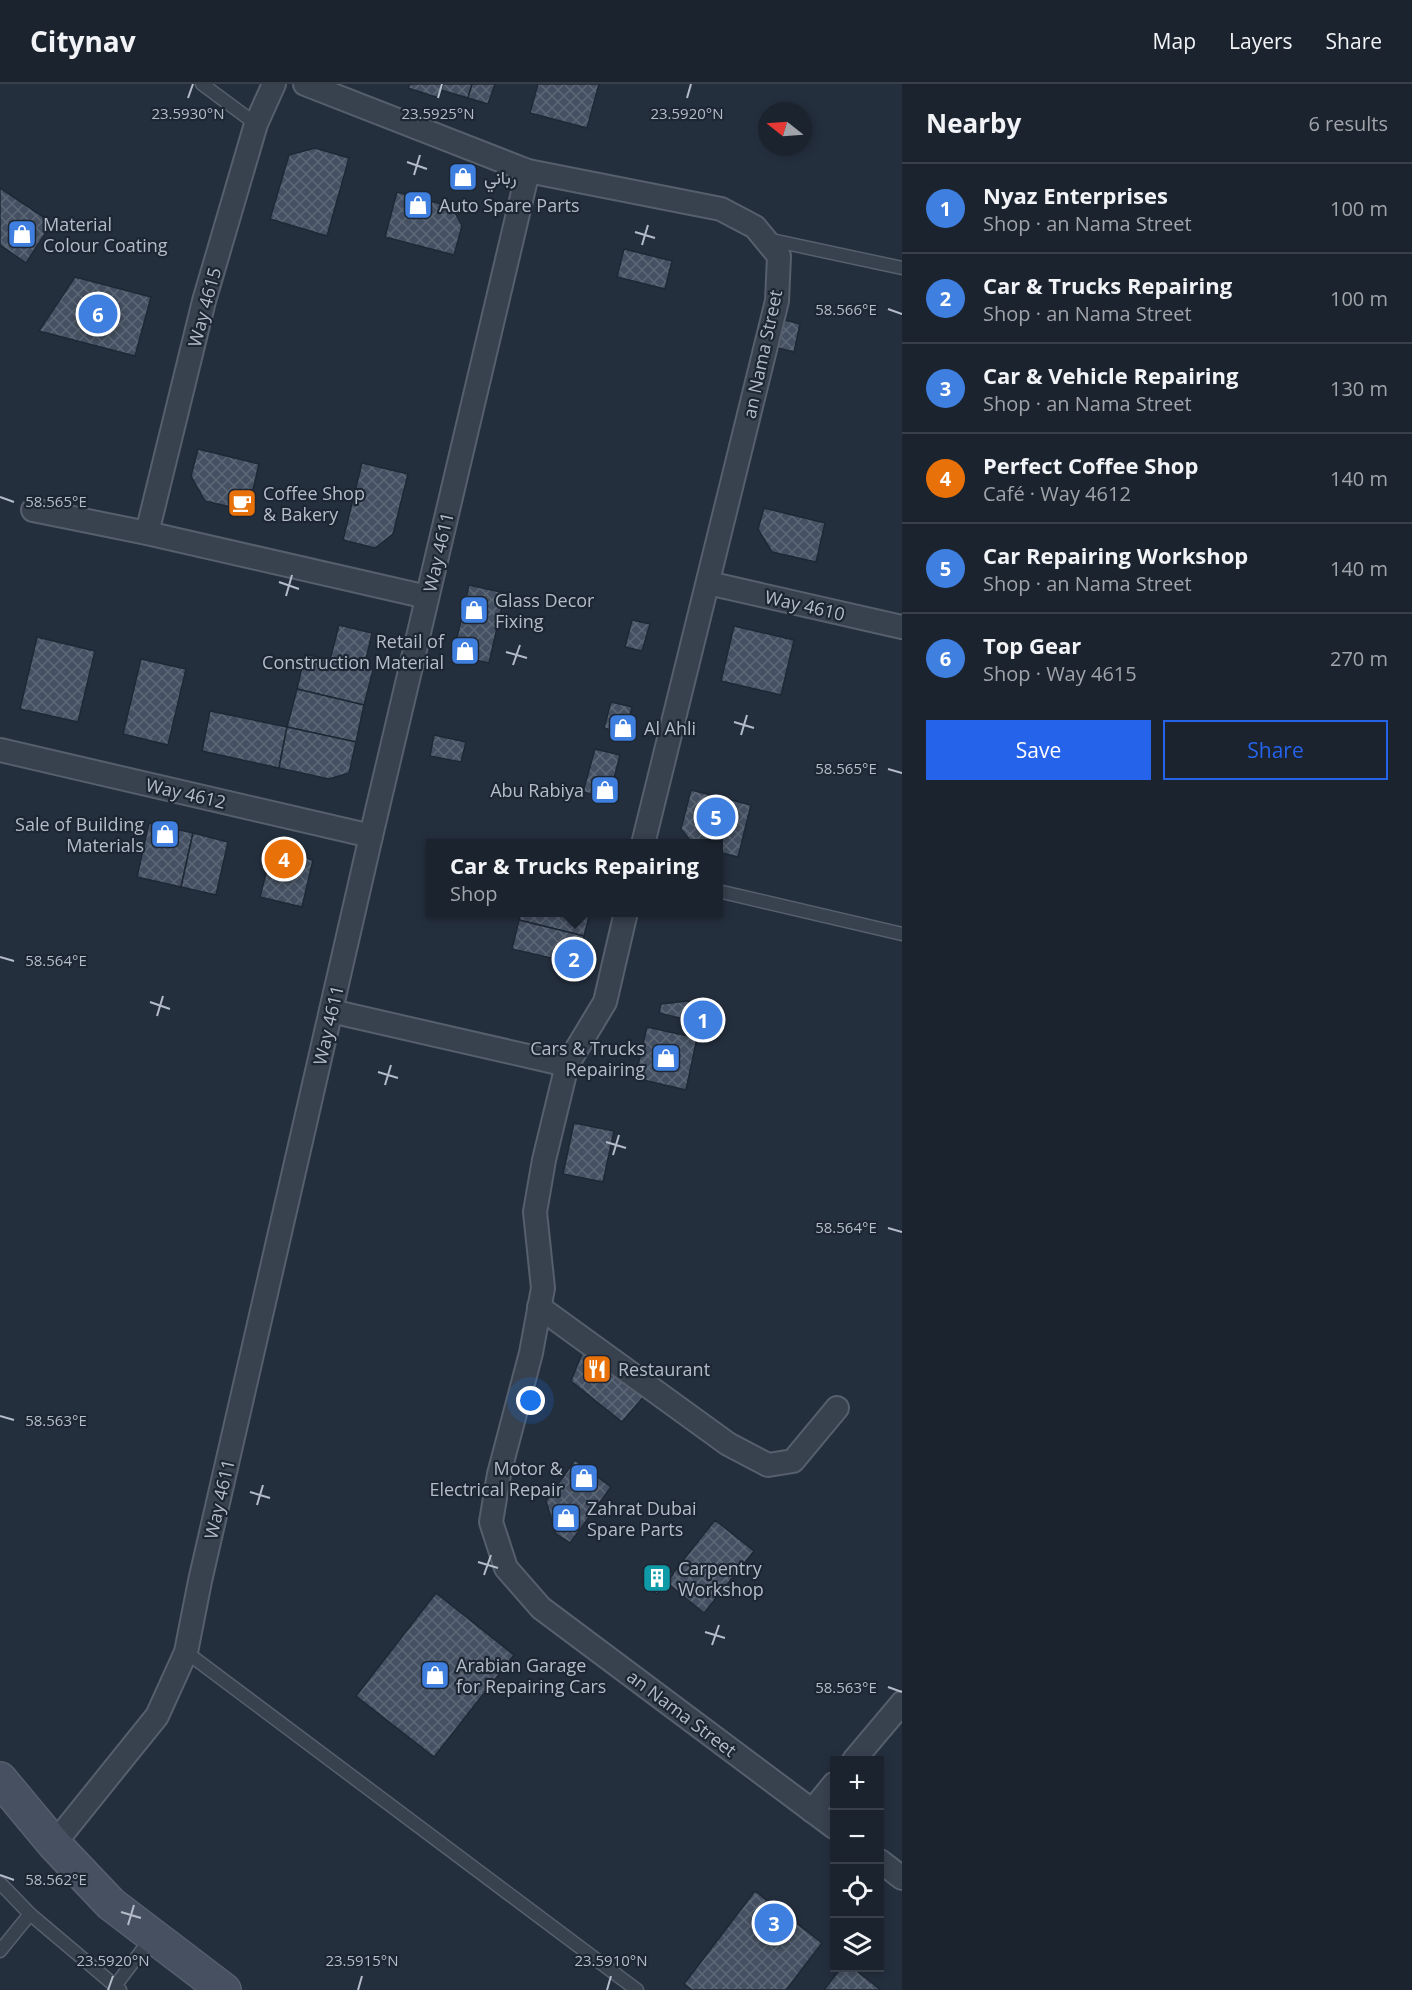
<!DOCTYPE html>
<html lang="en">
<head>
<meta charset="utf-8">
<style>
	body { margin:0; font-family:"Open Sans",Vazirmatn,sans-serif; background:#242b36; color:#f1f3f6 }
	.controls { position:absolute; right:18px; bottom:18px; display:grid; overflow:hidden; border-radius:0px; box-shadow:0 3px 9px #0003 }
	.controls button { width:54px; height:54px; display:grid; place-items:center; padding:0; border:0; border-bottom:2px solid #39404a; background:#1b232e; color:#f1f3f6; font:30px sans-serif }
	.compass { position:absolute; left:758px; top:18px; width:54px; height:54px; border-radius:50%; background:#1b232e; box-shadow:0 3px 9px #0003; rotate:287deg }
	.you { position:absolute; left:531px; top:1317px; width:21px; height:21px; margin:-15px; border:4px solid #fff; border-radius:50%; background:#1a73e8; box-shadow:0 0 0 9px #1a73e833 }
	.badge { display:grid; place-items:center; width:39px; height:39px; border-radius:50%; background:#2563eb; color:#fff; font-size:20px; font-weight:700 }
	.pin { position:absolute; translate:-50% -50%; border:3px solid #fff; box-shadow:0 2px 6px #0006 }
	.popup { position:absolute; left:426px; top:755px; width:297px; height:78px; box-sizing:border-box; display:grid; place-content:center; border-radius:0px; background:#1b232e; filter:drop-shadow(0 2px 4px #0005); font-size:20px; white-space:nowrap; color:#a0a4aa }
	.popup b { font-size:22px; color:#f1f3f6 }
	.popup::after { content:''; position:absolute; left:50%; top:100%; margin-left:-12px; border:12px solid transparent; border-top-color:#1b232e }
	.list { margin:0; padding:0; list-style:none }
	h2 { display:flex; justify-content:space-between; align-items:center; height:78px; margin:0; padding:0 24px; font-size:26px }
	h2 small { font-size:20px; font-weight:400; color:#a0a4aa }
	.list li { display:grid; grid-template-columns:39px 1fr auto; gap:18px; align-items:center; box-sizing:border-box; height:90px; padding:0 24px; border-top:2px solid #39404a }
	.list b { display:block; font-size:22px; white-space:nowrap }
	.list p { margin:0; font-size:20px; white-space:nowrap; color:#a0a4aa }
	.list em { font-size:20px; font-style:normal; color:#a0a4aa }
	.actions { display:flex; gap:12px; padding:18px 24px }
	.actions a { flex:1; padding:14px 0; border:2px solid #2563eb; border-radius:0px; text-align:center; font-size:21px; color:#2563eb }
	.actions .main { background:#2563eb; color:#fff }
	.icon { flex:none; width:33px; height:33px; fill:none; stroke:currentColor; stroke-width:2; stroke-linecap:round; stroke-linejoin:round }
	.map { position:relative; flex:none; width:902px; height:1906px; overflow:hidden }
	header { display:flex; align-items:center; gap:36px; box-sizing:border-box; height:84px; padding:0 30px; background:#1b232e; border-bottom:2px solid #39404a }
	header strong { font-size:28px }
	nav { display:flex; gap:33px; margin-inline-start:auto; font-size:21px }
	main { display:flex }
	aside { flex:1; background:#1b232e }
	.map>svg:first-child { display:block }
</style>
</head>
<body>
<header>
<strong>Citynav</strong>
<nav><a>Map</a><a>Layers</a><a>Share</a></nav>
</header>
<main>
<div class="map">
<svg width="902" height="1906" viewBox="0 0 902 1906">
	<defs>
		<pattern id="building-cross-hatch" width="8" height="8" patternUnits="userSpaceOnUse" patternTransform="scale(1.5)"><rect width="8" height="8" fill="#455162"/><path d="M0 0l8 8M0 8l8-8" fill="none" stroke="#5d6877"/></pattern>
	</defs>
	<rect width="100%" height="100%" fill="#242f3e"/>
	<g fill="url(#building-cross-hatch)" stroke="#1f2835" stroke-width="1.5">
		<polygon points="410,0 443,0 439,14 408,4"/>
		<polygon points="443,0 472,0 468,14 441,6"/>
		<polygon points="472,0 495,0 488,20 468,14"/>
		<polygon points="538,0 599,0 587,44 530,29"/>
		<polygon points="315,64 349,74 327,152 270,135 289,71"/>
		<polygon points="0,104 52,139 26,179 0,161"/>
		<polygon points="397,108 452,123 462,142 454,171 385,153"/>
		<polygon points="624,165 672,177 665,205 617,193"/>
		<polygon points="75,193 151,213 135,272 39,247"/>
		<polygon points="781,235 800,240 794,268 774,263"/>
		<polygon points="198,365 259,380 248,427 205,417 191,392"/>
		<polygon points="362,379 408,390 393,450 375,464 343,456"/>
		<polygon points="764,424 825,439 816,478 772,468 758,445"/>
		<polygon points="469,501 505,509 489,579 453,571"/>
		<polygon points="632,536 650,540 642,567 625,563"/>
		<polygon points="339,541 372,549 364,584 330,576"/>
		<polygon points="734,542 794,556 781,611 721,597"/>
		<polygon points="37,553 95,567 78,638 20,625"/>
		<polygon points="305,570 373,586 364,621 297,605"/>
		<polygon points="141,575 186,585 168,661 123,650"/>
		<polygon points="297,605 364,621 356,658 287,643"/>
		<polygon points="611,618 632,623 625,650 604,644"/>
		<polygon points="210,627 287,643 279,684 202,667"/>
		<polygon points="287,643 356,658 349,689 329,695 279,684"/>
		<polygon points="434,651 466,658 461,678 430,672"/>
		<polygon points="595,665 620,671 609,714 583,708"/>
		<polygon points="691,706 751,721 738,773 718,768 718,760 693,760 681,745"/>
		<polygon points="149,739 193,749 181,803 137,793"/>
		<polygon points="193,749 228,758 216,811 181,803"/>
		<polygon points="272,765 313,776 302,823 260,813"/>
		<polygon points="521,828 589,828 590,829 584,852 519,836"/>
		<polygon points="519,836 584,852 577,880 512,865"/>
		<polygon points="688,917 720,925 716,943 659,929 661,920"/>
		<polygon points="647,943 697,954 686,1006 635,994"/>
		<polygon points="574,1039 614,1047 603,1098 563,1090"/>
		<polygon points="585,1262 645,1311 622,1338 571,1297"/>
		<polygon points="575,1376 611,1403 570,1459 556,1450 546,1417"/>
		<polygon points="715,1436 754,1467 704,1529 666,1498"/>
		<polygon points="658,1478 673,1490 657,1510 642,1498"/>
		<polygon points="436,1509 514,1571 434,1673 356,1612"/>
		<polygon points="755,1807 822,1859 786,1906 692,1906 684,1900"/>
		<polygon points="841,1884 853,1884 881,1906 824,1906"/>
	</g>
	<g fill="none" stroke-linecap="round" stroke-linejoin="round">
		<g stroke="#565f6c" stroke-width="15">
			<g id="lane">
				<polyline points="202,0 256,40"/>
				<polyline points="767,155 902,184"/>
				<polyline points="718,807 902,850"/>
				<polyline points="186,1568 637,1906"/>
				<polyline points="0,1799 30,1830 120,1906"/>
				<polyline points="0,1867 30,1830"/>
				<polyline points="115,1902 152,1853"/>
			</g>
		</g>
		<g stroke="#565f6c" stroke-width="26">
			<g id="street">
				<polyline points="305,0 528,87 721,125 755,143 779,172 777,217 643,760"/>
				<polyline points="33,426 147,449 427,513"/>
				<polyline points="147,449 204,217 256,40 274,0"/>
				<polyline points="708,499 902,543"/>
				<polyline points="0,666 371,752"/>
				<polyline points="626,828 605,918 567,981 544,1076 535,1128 543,1204 531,1269 499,1390 491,1438 506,1484 541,1524 834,1743"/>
				<polyline points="331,927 567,981"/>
				<polyline points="539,1223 728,1360 768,1381 793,1377 837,1324"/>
				<polyline points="854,1676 902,1619"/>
				<polyline points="812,1727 834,1700"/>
				<polyline points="54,1760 157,1632 186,1568 200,1497 371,752 528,87"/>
				<polyline points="880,1777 902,1794"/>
			</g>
		</g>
		<g stroke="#565f6c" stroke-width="36">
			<polyline id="secondary" points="0,1695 54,1760 111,1820 224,1906"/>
		</g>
		<use href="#lane" stroke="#38414e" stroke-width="12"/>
		<use href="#street" stroke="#38414e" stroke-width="22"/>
		<use href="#secondary" stroke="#465061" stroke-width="33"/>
	</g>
	<path fill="none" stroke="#b4bcc9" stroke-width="2" d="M188 14 193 0M438 14 442 0M687 14 691 0M407 78 427 85M414 91 420 71M635 148 655 154M642 161 648 141M888 225 902 230M0 413 14 418M279 498 299 505M286 512 292 491M506 568 527 574M513 581 520 561M734 638 754 644M741 651 747 631M888 685 902 689M0 873 14 877M150 918 170 925M157 932 163 912M378 988 398 994M385 1001 391 981M606 1058 626 1064M613 1071 619 1051M888 1144 902 1148M0 1332 14 1336M250 1408 270 1414M257 1421 263 1401M478 1478 498 1484M484 1491 491 1471M705 1548 725 1554M712 1561 719 1541M888 1603 902 1608M0 1791 14 1796M121 1828 141 1834M128 1841 134 1821M108 1906 113 1892M358 1906 362 1892M607 1906 611 1892"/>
	<defs>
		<g id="shop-square" transform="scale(1.5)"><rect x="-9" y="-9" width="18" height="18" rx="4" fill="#3f7fe0" stroke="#1d2633"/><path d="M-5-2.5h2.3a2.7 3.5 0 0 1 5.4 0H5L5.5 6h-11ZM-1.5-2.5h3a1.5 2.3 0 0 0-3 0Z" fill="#fff"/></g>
		<g id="cafe-square" transform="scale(1.5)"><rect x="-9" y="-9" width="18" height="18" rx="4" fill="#e8710a" stroke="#1d2633"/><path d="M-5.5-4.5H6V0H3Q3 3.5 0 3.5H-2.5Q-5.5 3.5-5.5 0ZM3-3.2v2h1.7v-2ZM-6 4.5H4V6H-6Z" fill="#fff"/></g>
		<g id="restaurant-square" transform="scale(1.5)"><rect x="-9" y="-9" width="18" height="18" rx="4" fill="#e8710a" stroke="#1d2633"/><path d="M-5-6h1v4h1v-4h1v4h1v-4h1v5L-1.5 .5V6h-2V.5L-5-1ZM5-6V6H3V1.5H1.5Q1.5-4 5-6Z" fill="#fff"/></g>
		<g id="building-square" transform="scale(1.5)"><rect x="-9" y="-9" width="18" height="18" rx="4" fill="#0f9aa8" stroke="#1d2633"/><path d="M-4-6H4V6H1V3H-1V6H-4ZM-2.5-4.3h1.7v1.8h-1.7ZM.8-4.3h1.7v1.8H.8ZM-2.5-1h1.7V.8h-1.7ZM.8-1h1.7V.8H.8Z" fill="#fff"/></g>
	</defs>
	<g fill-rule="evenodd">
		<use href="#shop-square" x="463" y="93"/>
		<use href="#shop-square" x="418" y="121"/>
		<use href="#shop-square" x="22" y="150"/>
		<use href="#cafe-square" x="242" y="419"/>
		<use href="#shop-square" x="474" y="526"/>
		<use href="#shop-square" x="465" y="567"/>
		<use href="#shop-square" x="623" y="644"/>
		<use href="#shop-square" x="605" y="706"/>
		<use href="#shop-square" x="165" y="750"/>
		<use href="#shop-square" x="666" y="974"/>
		<use href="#restaurant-square" x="597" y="1285"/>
		<use href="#shop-square" x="584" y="1394"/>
		<use href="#shop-square" x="566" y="1434"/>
		<use href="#building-square" x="657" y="1494"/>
		<use href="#shop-square" x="435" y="1591"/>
	</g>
	<g text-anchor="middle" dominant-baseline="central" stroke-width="4.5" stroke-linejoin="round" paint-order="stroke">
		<g font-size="18" fill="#b4bcc9" stroke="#1d2633" text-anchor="start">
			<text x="484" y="93">رباني</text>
			<text x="439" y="121">Auto Spare Parts</text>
			<text x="43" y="140">Material<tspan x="43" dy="21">Colour Coating</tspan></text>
			<text x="263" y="409">Coffee Shop<tspan x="263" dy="21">&amp; Bakery</tspan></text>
			<text x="495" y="516">Glass Decor<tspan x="495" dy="21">Fixing</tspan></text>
			<text x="444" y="557" text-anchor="end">Retail of<tspan x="444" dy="21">Construction Material</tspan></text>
			<text x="644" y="644">Al Ahli</text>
			<text x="584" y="706" text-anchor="end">Abu Rabiya</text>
			<text x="144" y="740" text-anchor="end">Sale of Building<tspan x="144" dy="21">Materials</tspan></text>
			<text x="645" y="964" text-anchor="end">Cars &amp; Trucks<tspan x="645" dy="21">Repairing</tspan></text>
			<text x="618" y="1285">Restaurant</text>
			<text x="563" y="1384" text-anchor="end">Motor &amp;<tspan x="563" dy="21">Electrical Repair</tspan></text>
			<text x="587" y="1424">Zahrat Dubai<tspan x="587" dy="21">Spare Parts</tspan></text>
			<text x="678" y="1484">Carpentry<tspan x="678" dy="21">Workshop</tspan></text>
			<text x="456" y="1581">Arabian Garage<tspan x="456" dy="21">for Repairing Cars</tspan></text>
		</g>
		<g font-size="18" fill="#b4bcc9" stroke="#1d2633">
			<text transform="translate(204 223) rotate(-75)">Way 4615</text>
			<text transform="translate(762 270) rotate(-78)">an Nama Street</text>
			<text transform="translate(438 468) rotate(-77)">Way 4611</text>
			<text transform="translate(805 521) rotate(13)">Way 4610</text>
			<text transform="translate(186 709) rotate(13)">Way 4612</text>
			<text transform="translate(328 941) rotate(-77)">Way 4611</text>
			<text transform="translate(219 1415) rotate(-77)">Way 4611</text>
			<text transform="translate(682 1629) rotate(37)">an Nama Street</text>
		</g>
	</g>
	<g font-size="15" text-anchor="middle" fill="#b4bcc9" stroke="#1d2633" stroke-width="4.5" stroke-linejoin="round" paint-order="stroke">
		<text x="188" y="35">23.5930°N</text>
		<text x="438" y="35">23.5925°N</text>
		<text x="687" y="35">23.5920°N</text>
		<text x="846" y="231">58.566°E</text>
		<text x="56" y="423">58.565°E</text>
		<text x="846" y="690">58.565°E</text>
		<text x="56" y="882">58.564°E</text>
		<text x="846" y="1149">58.564°E</text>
		<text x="56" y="1342">58.563°E</text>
		<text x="846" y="1609">58.563°E</text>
		<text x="56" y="1801">58.562°E</text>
		<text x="113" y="1882">23.5920°N</text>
		<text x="362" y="1882">23.5915°N</text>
		<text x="611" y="1882">23.5910°N</text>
	</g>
</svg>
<div class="controls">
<button>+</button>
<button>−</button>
<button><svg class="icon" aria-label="locate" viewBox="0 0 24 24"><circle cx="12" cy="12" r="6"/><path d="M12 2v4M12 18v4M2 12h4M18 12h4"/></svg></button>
<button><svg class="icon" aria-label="layers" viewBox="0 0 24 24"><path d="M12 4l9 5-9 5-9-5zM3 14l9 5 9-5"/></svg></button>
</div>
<svg class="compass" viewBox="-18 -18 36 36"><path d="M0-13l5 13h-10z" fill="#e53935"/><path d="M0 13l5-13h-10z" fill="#a0a4aa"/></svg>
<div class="you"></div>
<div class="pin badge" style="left:703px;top:936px;background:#3f7fe0">1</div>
<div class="pin badge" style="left:574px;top:875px;background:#3f7fe0">2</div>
<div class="popup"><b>Car &amp; Trucks Repairing</b>Shop</div>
<div class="pin badge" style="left:774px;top:1839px;background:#3f7fe0">3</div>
<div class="pin badge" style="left:284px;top:775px;background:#e8710a">4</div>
<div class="pin badge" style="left:716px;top:733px;background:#3f7fe0">5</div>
<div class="pin badge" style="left:98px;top:230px;background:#3f7fe0">6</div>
</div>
<aside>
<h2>Nearby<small>6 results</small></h2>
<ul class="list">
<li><span class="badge" style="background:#3f7fe0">1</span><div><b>Nyaz Enterprises</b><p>Shop · an Nama Street</p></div><em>100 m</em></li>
<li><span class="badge" style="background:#3f7fe0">2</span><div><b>Car &amp; Trucks Repairing</b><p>Shop · an Nama Street</p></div><em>100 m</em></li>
<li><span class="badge" style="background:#3f7fe0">3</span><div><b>Car &amp; Vehicle Repairing</b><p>Shop · an Nama Street</p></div><em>130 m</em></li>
<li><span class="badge" style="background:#e8710a">4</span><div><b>Perfect Coffee Shop</b><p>Café · Way 4612</p></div><em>140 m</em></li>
<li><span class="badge" style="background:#3f7fe0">5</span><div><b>Car Repairing Workshop</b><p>Shop · an Nama Street</p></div><em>140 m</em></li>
<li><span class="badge" style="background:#3f7fe0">6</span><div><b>Top Gear</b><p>Shop · Way 4615</p></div><em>270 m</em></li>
</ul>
<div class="actions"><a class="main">Save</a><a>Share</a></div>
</aside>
</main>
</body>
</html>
